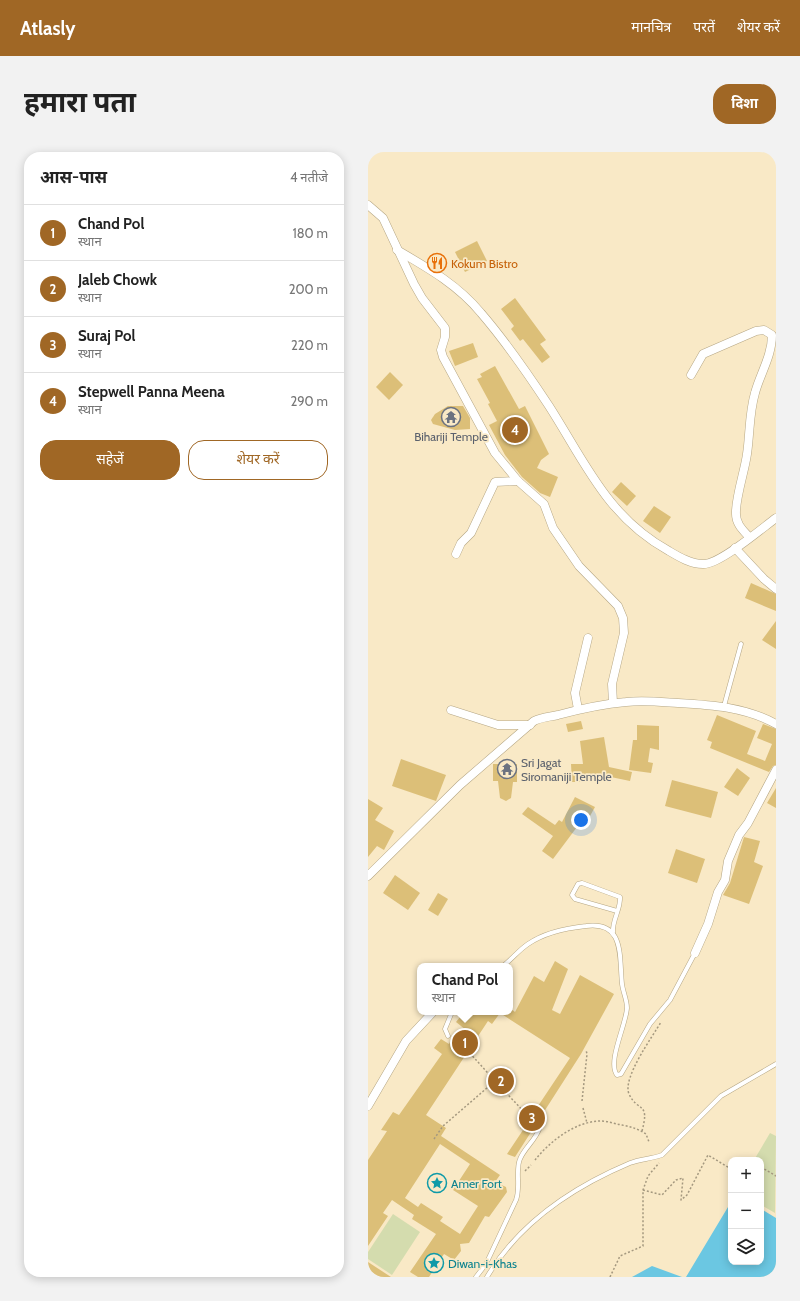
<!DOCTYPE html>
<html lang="hi">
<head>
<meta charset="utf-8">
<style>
	body { margin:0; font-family:Cabin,"Noto Sans Devanagari",sans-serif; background:#f2f2f2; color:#222 }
	.controls { position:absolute; right:12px; bottom:12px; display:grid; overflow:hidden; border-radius:8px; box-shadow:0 2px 10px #0003 }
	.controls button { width:36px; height:36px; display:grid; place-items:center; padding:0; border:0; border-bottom:1px solid #e0e0e0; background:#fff; color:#222; font:20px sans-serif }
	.you { position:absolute; left:213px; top:668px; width:14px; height:14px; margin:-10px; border:3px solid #fff; border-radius:50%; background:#1a73e8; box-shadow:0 0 0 6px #1a73e833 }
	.badge { display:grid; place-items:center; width:26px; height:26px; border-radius:50%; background:#a06725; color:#fff; font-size:13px; font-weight:700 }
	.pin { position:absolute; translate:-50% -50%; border:2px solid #fff; box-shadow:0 1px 4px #0006 }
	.popup { position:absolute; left:49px; top:811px; width:96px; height:52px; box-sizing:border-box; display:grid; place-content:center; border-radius:8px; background:#fff; filter:drop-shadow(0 1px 3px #0005); font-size:13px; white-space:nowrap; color:#767676 }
	.popup b { font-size:15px; color:#222 }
	.popup::after { content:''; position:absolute; left:50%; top:100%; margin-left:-8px; border:8px solid transparent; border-top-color:#fff }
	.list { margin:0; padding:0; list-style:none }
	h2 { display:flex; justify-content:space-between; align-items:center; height:52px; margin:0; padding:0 16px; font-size:17px }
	h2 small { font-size:13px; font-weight:400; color:#767676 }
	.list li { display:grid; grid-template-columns:26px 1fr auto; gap:12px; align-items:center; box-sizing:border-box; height:56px; padding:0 16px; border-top:1px solid #e0e0e0 }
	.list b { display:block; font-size:15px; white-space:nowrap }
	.list p { margin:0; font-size:13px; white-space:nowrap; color:#767676 }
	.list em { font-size:13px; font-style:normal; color:#767676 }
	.actions { display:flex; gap:8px; padding:12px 16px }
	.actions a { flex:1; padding:9px 0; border:1px solid #a06725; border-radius:16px; text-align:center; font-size:14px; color:#a06725 }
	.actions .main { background:#a06725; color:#fff }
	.icon { flex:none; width:22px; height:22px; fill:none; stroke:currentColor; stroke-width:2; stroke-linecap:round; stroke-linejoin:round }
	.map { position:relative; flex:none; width:408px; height:1125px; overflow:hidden; border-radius:16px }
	header { display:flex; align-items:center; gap:24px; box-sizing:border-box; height:56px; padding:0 20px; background:#a06725; color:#fff }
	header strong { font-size:19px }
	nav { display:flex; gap:22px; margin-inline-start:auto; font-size:14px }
	.intro { display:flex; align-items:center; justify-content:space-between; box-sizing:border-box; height:96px; padding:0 24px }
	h1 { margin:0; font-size:28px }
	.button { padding:10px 18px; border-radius:16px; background:#a06725; color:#fff; font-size:14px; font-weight:700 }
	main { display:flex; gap:24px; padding:0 24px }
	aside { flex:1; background:#fff; border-radius:16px; box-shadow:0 2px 10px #0003 }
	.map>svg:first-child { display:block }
</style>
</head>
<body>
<header>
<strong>Atlasly</strong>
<nav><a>मानचित्र</a><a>परतें</a><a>शेयर करें</a></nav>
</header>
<div class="intro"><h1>हमारा पता</h1><a class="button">दिशा</a></div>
<main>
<aside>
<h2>आस-पास<small>4 नतीजे</small></h2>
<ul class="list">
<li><span class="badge">1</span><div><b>Chand Pol</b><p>स्थान</p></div><em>180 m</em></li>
<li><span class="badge">2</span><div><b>Jaleb Chowk</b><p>स्थान</p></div><em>200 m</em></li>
<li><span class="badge">3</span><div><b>Suraj Pol</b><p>स्थान</p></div><em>220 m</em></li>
<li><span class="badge">4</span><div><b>Stepwell Panna Meena</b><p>स्थान</p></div><em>290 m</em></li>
</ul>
<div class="actions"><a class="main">सहेजें</a><a>शेयर करें</a></div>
</aside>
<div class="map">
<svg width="408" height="1125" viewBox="0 0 408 1125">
	<rect width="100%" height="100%" fill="#f9e9c6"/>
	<g fill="#d4dcae">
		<polygon points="402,981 408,984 407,1061 393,1053 393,1008 386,1008"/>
		<polygon points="25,1062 52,1080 24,1123 0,1107 0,1100"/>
	</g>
	<g fill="#6bc7e2">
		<polygon points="150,271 159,286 145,293 136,278"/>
		<polygon points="363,1050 363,1110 393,1110 393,1057 408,1066 408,1125 318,1125"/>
		<polygon points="284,1114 314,1125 264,1125"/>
	</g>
	<g fill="#dcbf78" fill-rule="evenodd">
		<polygon points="109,89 119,109 97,120 87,100"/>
		<polygon points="147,146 178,188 172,192 182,205 174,211 155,187 152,189 143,177 146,174 133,157"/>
		<polygon points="105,191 110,205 87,214 81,199"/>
		<path d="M127 214 151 257 157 254 181 302 173 308 169 316 190 325 182 345 172 341 154 325 137 303 121 273 129 269 120 252 122 251 109 227 114 225 112 222ZM150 271 159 286 145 293 136 278Z"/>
		<polygon points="22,220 35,233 21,248 8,235"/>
		<polygon points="80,254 95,254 102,266 102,277 87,278 65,272 63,268 67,262"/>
		<polygon points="253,330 268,344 259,354 244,340"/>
		<polygon points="286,354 303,365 292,381 275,369"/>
		<polygon points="383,431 408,442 408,459 377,446"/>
		<polygon points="408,469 408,497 394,488"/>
		<polygon points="349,563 388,579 379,602 397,609 404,592 389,586 395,572 408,577 408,613 405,614 401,620 342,596 344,590 339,588"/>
		<polygon points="213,569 215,577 200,580 198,572"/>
		<polygon points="269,573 291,574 291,598 282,596 280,610 285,611 283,621 261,618 265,588 269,588"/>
		<polygon points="236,585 241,615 264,620 262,629 238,624 217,628 217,630 204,630 203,612 215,612 212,589"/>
		<polygon points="33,607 78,623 68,649 24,634"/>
		<polygon points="125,612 149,612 149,630 145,630 143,646 138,649 132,646 130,629 125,629"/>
		<polygon points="369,616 382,626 370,644 356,635"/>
		<polygon points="304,628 350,640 343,666 297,654"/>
		<polygon points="408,636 408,656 399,651"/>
		<polygon points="207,645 227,655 217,673 212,671 185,707 174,699 185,684 154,662 160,655 187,673 191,668 194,670"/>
		<polygon points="0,647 15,656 7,668 26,679 16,698 9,694 0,705"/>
		<polygon points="376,685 392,689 386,710 395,714 381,752 355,743 362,731"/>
		<polygon points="308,697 337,707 329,731 300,721"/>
		<polygon points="27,723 52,741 40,758 15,741"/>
		<polygon points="70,741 80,747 70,764 60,758"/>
		<path d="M187 809 200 817 184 858 192 862 212 823 246 842 213 902 147 1005 139 1002 155 978 152 976 168 952 170 954 202 906 132 861 124 872 120 869 58 963 78 976 73 984 132 1023 127 1030 138 1035 139 1040 121 1065 117 1064 101 1091 92 1092 93 1099 86 1108 76 1102 61 1125H50L42 1120 68 1082 44 1067 46 1063 24 1048 15 1061 20 1064 0 1094V1008L19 979 13 978 25 960 31 963 74 902 66 896 73 887 81 892 82 890 87 893 98 878 88 870 96 860H142V856L147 860 166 824 176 830ZM72 992 102 1012 85 1038 110 1054 92 1082 72 1069 75 1065 53 1051 50 1055 37 1046Z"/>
		<polygon points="0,1110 23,1125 0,1125"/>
	</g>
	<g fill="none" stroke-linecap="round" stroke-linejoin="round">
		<g stroke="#b5a684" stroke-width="5">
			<g id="service">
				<polyline points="356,554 373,492"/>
				<path d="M245 780C244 768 253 757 252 745L214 731 210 732 204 743 207 747 249 759"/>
				<path d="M135 814C144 807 151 798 160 792 176 781 199 776 218 774 257 769 251 804 254 832 255 840 259 848 259 856 258 873 239 910 249 923L253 922 282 872 302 848 327 801"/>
				<polyline points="80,884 77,877 84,860"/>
				<path d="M108 1125 118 1112 148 1048C153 1035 147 1018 152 1007 157 995 168 988 172 975"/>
				<path d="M119 1125C151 1071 205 1035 262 1011 272 1007 283 1007 294 1003L353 944 408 912"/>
			</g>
		</g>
		<g stroke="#b5a684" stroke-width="9">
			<g id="minor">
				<polyline points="0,53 15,66 46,132 54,146 77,176 77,185 73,198 75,205 127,301 150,329 176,352 185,376 211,414 250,454 255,466 256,481 244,532 245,551"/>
				<path d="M29 98C60 116 90 133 113 161 138 190 160 222 181 254 217 310 239 365 301 399 311 405 323 412 335 412 351 413 393 377 408 366"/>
				<path d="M323 223 335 202 388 179 396 178 404 183C404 204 392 222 387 241 381 261 382 282 379 302 377 318 367 347 368 362 368 372 375 378 381 385"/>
				<polyline points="367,396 396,427 408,437"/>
				<polyline points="88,402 93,391 103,381 127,330 150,329"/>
				<polyline points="210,557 207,541 220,486"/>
				<polyline points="83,558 130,573 162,573"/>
				<path d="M0 724 92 633 166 569C174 565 181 565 190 563 212 557 235 552 258 550 275 548 294 550 310 551 344 553 377 555 408 572"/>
				<polyline points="327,801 340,772 350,740 357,728 360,709 371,683 380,671 408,618"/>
				<polyline points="0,954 38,889 65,860"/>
			</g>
		</g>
		<g stroke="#a4987f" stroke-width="1.5" stroke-dasharray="2 2" stroke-linecap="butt">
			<polyline points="85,887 89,891"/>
			<polyline points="127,929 160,964"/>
			<polyline points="214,949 219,902 218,898"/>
			<polyline points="215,956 219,971"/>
			<path d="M274 979C282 949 270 961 261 942 254 926 285 884 293 870"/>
			<polyline points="66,987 75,974 127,929 100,899"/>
			<path d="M167 1008C182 989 208 969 233 969 240 969 247 972 254 973 263 975 271 977 278 982L281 990"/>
			<polyline points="378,1008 380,1008"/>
			<polyline points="393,1015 408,1024"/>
			<polyline points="157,1019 163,1013"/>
			<polyline points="275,1038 294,1043 308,1028 315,1026 313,1048 319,1043 340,1003 363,1017"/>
			<polyline points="242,1125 252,1104 275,1094 275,1038 280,1024 291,1011"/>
		</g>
		<use href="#service" stroke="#fff" stroke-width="4"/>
		<use href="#minor" stroke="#fff" stroke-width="8"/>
	</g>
	<defs>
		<g id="restaurant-ring" transform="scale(1)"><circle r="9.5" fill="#f9e9c6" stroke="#e8710a" stroke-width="1.5"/><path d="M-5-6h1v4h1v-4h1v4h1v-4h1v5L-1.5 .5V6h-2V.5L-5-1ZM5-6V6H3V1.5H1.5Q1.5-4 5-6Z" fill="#e8710a"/></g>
		<g id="temple-ring" transform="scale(1)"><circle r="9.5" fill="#f9e9c6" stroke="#6b7280" stroke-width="1.5"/><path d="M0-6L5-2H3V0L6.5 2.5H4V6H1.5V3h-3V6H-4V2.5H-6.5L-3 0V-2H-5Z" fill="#6b7280"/></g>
		<g id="sight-ring" transform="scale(1)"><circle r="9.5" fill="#f9e9c6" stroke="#0f9aa8" stroke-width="1.5"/><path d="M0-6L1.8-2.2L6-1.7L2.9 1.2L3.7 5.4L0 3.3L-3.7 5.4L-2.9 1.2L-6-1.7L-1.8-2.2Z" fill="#0f9aa8"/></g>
	</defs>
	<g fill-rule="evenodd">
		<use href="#restaurant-ring" x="69" y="111"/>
		<use href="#temple-ring" x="83" y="265"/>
		<use href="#temple-ring" x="139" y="617"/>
		<use href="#sight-ring" x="69" y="1031"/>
		<use href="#sight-ring" x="66" y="1111"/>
	</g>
	<g text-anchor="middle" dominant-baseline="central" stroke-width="3.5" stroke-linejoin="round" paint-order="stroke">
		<g font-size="12" fill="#c56008" stroke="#f9e9c6" text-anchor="start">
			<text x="83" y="111">Kokum Bistro</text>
		</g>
		<g font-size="12" fill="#5b616d" stroke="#f9e9c6">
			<text x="83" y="284">Bihariji Temple</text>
			<text x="153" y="610" text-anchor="start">Sri Jagat<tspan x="153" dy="14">Siromaniji Temple</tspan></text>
		</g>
		<g font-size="12" fill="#0d838f" stroke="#f9e9c6" text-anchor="start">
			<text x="83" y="1031">Amer Fort</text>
			<text x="80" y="1111">Diwan-i-Khas</text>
		</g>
	</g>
</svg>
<div class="controls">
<button>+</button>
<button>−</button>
<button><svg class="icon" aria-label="layers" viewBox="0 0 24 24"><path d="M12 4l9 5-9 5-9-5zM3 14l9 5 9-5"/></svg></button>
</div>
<div class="you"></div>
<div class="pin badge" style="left:97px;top:891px">1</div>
<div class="popup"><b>Chand Pol</b>स्थान</div>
<div class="pin badge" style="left:133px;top:929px">2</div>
<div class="pin badge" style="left:164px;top:966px">3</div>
<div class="pin badge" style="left:147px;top:278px">4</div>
</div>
</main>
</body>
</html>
